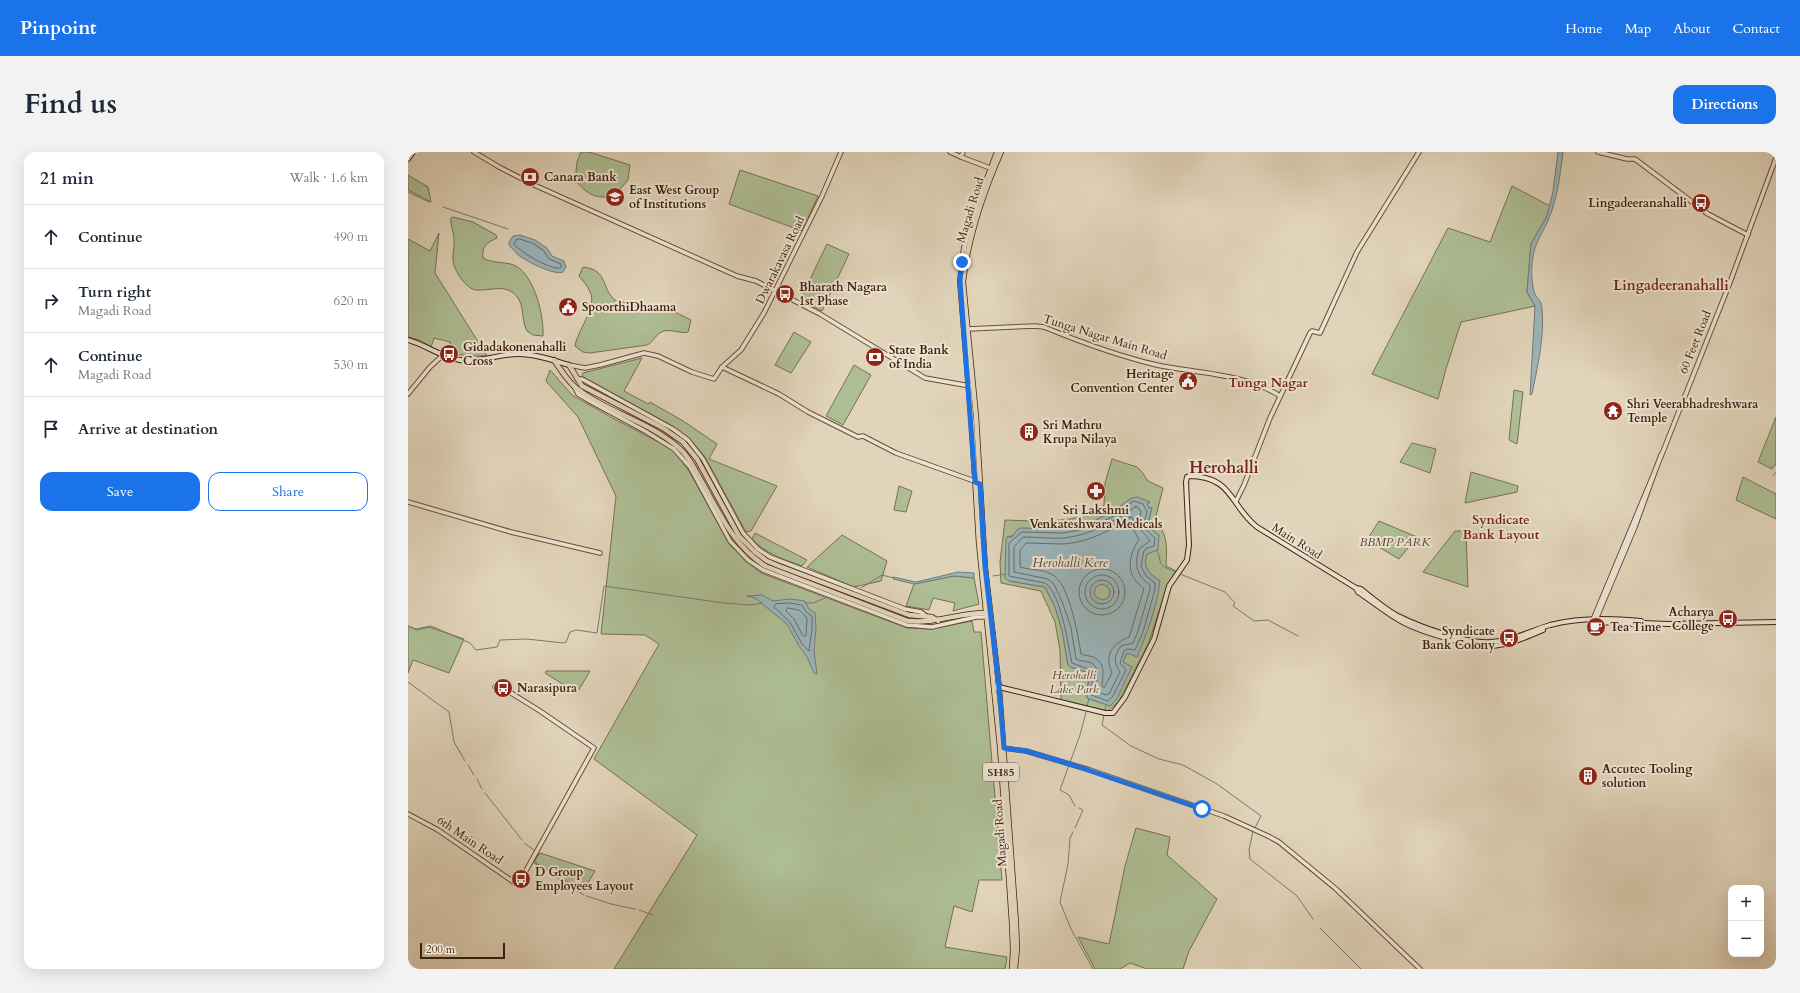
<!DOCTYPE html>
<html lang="en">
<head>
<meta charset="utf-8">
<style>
	body { margin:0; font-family:Cardo,serif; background:#f2f2f3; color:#1f2937 }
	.controls { position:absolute; right:12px; bottom:12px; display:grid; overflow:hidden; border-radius:8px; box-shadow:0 4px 16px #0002 }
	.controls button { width:36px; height:36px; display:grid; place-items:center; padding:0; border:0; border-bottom:1px solid #e0e1e3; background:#fff; color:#1f2937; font:20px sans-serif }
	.scale { position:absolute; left:12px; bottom:10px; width:85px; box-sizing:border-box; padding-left:4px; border:2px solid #40210f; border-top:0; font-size:11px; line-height:14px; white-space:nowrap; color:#40210f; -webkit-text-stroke:3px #ece3d2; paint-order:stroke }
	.stop { position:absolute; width:12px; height:12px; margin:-9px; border:3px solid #1a73e8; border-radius:50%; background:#fff }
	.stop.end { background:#1a73e8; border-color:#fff; box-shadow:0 1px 4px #0008 }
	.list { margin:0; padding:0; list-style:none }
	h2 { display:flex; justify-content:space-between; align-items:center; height:52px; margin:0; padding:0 16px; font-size:17px }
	h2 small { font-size:13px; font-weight:400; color:#747a83 }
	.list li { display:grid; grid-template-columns:26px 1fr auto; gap:12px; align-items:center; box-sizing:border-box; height:64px; padding:0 16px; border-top:1px solid #e0e1e3 }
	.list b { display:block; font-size:15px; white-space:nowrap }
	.list p { margin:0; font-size:13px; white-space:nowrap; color:#747a83 }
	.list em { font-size:13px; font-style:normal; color:#747a83 }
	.actions { display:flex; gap:8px; padding:12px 16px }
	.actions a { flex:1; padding:9px 0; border:1px solid #1a73e8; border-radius:12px; text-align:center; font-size:14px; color:#1a73e8 }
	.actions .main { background:#1a73e8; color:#fff }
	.icon { flex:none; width:22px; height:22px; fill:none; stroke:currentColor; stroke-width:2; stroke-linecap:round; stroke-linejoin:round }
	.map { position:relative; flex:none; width:1368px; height:817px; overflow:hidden; border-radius:12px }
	header { display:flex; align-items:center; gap:24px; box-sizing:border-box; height:56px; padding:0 20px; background:#1a73e8; color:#fff }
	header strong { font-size:19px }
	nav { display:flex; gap:22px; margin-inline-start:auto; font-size:14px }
	.intro { display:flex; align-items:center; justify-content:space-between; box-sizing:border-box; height:96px; padding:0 24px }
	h1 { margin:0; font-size:28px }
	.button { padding:10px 18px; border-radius:12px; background:#1a73e8; color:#fff; font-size:14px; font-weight:700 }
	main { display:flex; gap:24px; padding:0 24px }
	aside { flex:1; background:#fff; border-radius:12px; box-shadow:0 4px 16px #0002 }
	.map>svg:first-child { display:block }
</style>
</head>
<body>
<header>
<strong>Pinpoint</strong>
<nav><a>Home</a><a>Map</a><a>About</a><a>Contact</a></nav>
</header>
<div class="intro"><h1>Find us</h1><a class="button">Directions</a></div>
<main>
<aside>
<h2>21 min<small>Walk · 1.6 km</small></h2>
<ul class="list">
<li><svg class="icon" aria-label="ahead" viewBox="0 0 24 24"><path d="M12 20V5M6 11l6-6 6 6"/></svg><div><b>Continue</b></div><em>490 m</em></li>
<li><svg class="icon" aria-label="right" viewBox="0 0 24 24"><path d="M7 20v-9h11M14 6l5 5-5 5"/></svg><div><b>Turn right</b><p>Magadi Road</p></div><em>620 m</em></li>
<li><svg class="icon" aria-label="ahead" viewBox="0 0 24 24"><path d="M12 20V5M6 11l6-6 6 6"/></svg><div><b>Continue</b><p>Magadi Road</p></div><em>530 m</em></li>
<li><svg class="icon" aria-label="arrive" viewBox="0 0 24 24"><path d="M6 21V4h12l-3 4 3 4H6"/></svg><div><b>Arrive at destination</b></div></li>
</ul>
<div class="actions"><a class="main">Save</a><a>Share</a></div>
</aside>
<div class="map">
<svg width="1368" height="817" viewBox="0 0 1368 817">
	<rect width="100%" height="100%" fill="#e1d4ba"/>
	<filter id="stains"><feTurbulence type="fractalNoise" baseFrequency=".005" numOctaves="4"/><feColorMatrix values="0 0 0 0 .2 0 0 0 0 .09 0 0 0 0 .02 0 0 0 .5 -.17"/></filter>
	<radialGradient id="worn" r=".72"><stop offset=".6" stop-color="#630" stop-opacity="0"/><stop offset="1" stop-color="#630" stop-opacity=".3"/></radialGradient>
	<g fill="#aebe94" stroke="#777052" fill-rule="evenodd">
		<path d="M173 0H181L222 13 220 28 205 45C186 46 180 43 167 28L169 10Z"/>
		<polygon points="332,18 410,44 394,79 321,52"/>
		<polygon points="0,23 20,35 23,50 0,38"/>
		<polygon points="1104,34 1142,54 1139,64 1123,92 1119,140 1127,154 1053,170 1038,217 1030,247 964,222 1040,76 1082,90"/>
		<path d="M45 65 65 70 88 83 89 86C80 90 73 94 75 106 85 112 98 109 108 114 127 125 136 164 135 184L125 183 119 179C112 166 118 149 104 140 94 133 80 139 68 138 58 137 46 118 45 109 44 102 47 94 46 87 46 80 42 73 43 66Z"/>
		<polygon points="31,81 27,121 79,204 61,204 41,201 42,190 26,186 23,195 12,188 0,185 0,87 22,99"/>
		<polygon points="419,92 441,102 414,159 392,148"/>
		<path d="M175 115C201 118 192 136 208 149L265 159 283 168 280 180C272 182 264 177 256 179 248 181 246 190 239 193L182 201 175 200 167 194C169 179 190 154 182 140 180 134 175 129 171 124Z"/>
		<polygon points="386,180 403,190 383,221 367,213"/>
		<polygon points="234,206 216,239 240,252 242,250 275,269 309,292 301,307 369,334 343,379 338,380 297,305 285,291 261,272 174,225 175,221"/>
		<polygon points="446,213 463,223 435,273 418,264"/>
		<polygon points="142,218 164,243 208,268 264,297 281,319 322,393 343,413 353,421 499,476 523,477 564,469 566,480 573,480 594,728 571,728 564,760 546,754 537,795 599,805 597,817 206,817 289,683 186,607 251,492 237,483 193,482 208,344 170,265 138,229"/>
		<polygon points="1106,238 1115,240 1109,292 1101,288"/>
		<polygon points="1368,265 1368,312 1364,317 1350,310"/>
		<polygon points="1004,291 1028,297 1022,321 992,310"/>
		<path d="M704 307 729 315 734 320 740 329 755 336 747 368C760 382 759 396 758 414L770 420 761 430 740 492 711 549 700 559 653 548 652 498 647 470 633 439 593 431 592 410 597 368C626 369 673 373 696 353L697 331ZM724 346 742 350 739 352 741 356H744C740 371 737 373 751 383 738 404 727 413 752 429L715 510 724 515 693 551 679 546 681 521 662 515 660 513 654 478 647 455 637 435 601 429 599 385 638 376 655 377 680 372 704 360Z"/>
		<polygon points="1063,320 1110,334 1109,340 1057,351"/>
		<polygon points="1335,325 1368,342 1368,367 1328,348"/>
		<polygon points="491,334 504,339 498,360 486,358"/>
		<polygon points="971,369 1009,385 991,407 959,388"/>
		<polygon points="1047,379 1058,379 1060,435 1015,420"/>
		<path d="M347 381 399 408 394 414C375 407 358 402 344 387Z"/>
		<polygon points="434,383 479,409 473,429 446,435 399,415"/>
		<polygon points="546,424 566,426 571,452 545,459 547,451 525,446 521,458 498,454 506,432"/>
		<circle cx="694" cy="440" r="8"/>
		<polygon points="0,474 9,478 21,475 56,487 41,521 5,508 0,521"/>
		<polygon points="138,519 182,519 169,541 137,521"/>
		<polygon points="728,676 762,685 759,703 809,747 781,799 775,817 739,817 722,811 712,817 687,817 670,785 701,792 717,714"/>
		<polygon points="132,701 187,719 175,739 126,710"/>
	</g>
	<g fill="#9ab5bb" stroke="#767a76" fill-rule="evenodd">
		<path d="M1150 0H1155C1152 23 1150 44 1141 66 1136 79 1127 90 1125 105 1123 116 1123 132 1127 142 1130 149 1133 146 1134 157 1137 183 1129 217 1124 242L1122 243 1127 154 1119 140 1123 92 1139 64 1145 39Z"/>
		<path d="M112 83 127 88 139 96 144 104 156 109 158 115 155 120C147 124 118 109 110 103 107 100 104 96 101 93V90L105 84Z"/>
		<path d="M729 345 742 350 739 352 741 356H744C740 371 737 373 751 383L750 398 739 402C735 416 740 421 752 429 749 455 739 481 729 505L719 501 715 510 724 515 709 547 702 554 679 546 681 521 662 515 660 513 654 478 647 455 637 435 601 429 597 426 598 387 599 385H604L609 378 613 376 655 377 680 372 704 360 724 346ZM693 432 699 434 702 439 701 445 696 448 689 446 686 441 688 435Z"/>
		<polygon points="550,420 566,421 566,426 546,424 506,432 485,427 485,425 508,430"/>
		<polygon points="354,443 365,449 382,447 397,449 401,457 407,461 408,476 406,499 409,522 406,521 399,505 391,494 379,472 347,446 339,444"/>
	</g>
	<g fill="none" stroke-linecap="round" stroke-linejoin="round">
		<g stroke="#6d6b65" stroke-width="1">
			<path d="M112 87 126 92 136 99 141 107 153 112V116C142 118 112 100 106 92L108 88Z"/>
			<path d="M726 349 735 352 739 360 736 371 737 377 747 386 746 394 739 396 736 399 733 414 738 424 747 431V437L735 480 727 498 719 497 716 499 712 511 718 518 705 544 700 549 683 543 685 521 683 518 664 511C660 493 653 441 637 431L601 424V391L614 380 656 381 681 376 706 364Z"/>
			<path d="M727 355H730L733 360C729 379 732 375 742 389L731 397C726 413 729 424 742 433V437L730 479 725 491 713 494C705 505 706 510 712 520L701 542 698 543 688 539C688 529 694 514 681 510 676 509 672 509 668 507L663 476 655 452 646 432 640 427 606 420V395L615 385C629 385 643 387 656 386 683 383 705 370 727 355Z"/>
			<path d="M722 365 725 366V376L731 388C723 399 718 415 727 428 729 431 733 434 736 437L721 485C704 492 696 503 704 521L696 536 694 534C695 523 698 511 685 505 681 504 677 503 673 502 670 483 661 429 643 422 633 417 622 418 612 415V398L618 391C631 391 644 392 656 392 680 390 703 379 722 365Z"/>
			<circle cx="694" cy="440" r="23"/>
			<circle cx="694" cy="440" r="17"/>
			<circle cx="694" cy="440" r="12"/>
			<polygon points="382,451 394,453 398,460 404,464 404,477 401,499 394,492 382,470 366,455 368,452"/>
			<polygon points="380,456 391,458 399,466 398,484 395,484 386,467 378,459"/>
		</g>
		<g stroke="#767a76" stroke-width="1">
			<polyline points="0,40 21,50"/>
			<polyline points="35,55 100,77"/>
			<polyline points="1365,324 1368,320"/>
			<path d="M749 398C756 415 746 410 767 420"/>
			<polyline points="772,422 817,440 827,451 825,454 846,469 860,468 890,484"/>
			<polyline points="585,424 598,422"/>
			<polyline points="453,436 474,423 486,426"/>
			<polyline points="397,451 405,451 417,446"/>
			<polyline points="0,474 8,477 23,474 62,491 68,498 89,495 92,488 119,487 155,491 158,490 162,480 168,478 189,481 196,434 316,451 343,453 354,451"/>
			<polyline points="0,530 41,560 46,590 57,609"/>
			<polyline points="679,554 681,547"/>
			<polyline points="697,560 698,553"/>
			<polyline points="696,563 694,573 723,594 751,607 775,613 809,632 853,664 847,676"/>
			<polyline points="60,613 66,623"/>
			<polyline points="69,627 74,637"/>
			<polyline points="77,641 114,688"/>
			<polyline points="667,654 661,643 652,638 672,583 678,560"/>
			<polyline points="667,676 675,658 671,656"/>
			<polyline points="845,679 841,698 842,707 889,744 905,767"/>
			<polyline points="665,680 662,686 660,712 652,750 663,777 685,817"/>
			<polyline points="116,691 126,698"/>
			<polyline points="131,701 126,711 176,743"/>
			<polyline points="179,744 203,752 227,757"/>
			<polyline points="231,758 245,763"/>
			<polyline points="912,776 953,817"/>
			<polyline points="1366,817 1368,814"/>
		</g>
		<g stroke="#684e3a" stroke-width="5.5">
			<g id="tertiary">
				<polyline points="66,0 91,15 124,32 329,124 348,129 412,162 517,226 562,234"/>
				<polyline points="542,0 553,5"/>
				<polyline points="555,0 553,5 582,16"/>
				<polyline points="1190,0 1219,7 1227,7 1300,62 1340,83"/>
				<path d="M560 177 627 174 636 175C670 189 714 205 749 213 788 221 839 222 872 244"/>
				<polyline points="161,213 177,216 192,213 236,201 250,204 284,220 306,227 314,215 333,198 356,161 414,44 433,0"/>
				<polyline points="314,215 371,242 400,260 450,285 455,284 488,301 569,330"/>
				<polyline points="169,227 174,227 265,277 280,288 295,307 335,381 350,397 362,405 497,457 513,460 518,464"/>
				<polyline points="166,234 170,242 180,248 237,279 266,297 282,315 322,389 340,408 355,418 499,473 524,475 568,465 578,465"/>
				<polyline points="0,242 22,215 35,203"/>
				<polyline points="828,349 836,333 862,266 902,181 904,179 912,181 949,100 1011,0"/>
				<polyline points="0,350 103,380 192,401"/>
				<polyline points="1184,470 1254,302 1321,133 1368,6"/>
				<polyline points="1187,470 1227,375 1253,303"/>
				<polyline points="595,596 618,599 682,618 816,664 860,684 871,690 927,736 1012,817"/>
				<polyline points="0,662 30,678 110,733 186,596 132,559 95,536 87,535"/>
			</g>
		</g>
		<g stroke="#40210f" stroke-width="6">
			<g id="secondary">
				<polyline points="0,7 5,0"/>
				<path d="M0 188C18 193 33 205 52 208 72 211 90 202 110 202 127 202 144 208 161 213"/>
				<path d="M948 436 950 440C964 449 977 460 991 468 1009 479 1065 496 1085 494 1103 492 1119 485 1135 478"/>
				<polyline points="1189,470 1233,472 1235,471 1260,472 1368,470"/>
				<path d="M587 536 591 535 697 561H705L717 545 746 487 761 434 779 408 781 393 778 330 779 325 781 324C825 324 822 354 849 375L948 436 953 437C964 446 977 457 990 464 1012 475 1059 492 1083 490 1104 489 1122 479 1142 473 1172 465 1203 466 1233 469L1235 471"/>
			</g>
		</g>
		<g stroke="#40210f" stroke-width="6">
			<g id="primary">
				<polyline points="589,0 566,61 556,96 552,129 564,276 571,392 592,595 604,772 605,798 604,817"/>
				<path d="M593 0C575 41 560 85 555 130L568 264 577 415 591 535 608 771 609 797 607 817"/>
				<path d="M146 208C152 217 159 228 167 235 198 260 240 269 270 295 281 304 287 318 294 330 312 362 325 393 357 414L500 469C529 472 552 460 579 461"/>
				<polyline points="161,213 174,234 255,276 275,290 289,307 331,384 347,400 359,409 371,414 501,463 524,465 530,469"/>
			</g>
		</g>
		<use href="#tertiary" stroke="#ece3d2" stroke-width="3.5"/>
		<use href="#secondary" stroke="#ece3d2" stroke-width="4"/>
		<use href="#primary" stroke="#e1d4ba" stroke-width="4.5"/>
	</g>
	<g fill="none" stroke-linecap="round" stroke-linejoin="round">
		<polyline stroke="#1a73e8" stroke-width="5" points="554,110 552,129 567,330 572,332 577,415 591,535 596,596 618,599 668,614 794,657"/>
	</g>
	<defs>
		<g id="bank-disc" transform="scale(1)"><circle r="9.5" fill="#8f2418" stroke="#ece3d2"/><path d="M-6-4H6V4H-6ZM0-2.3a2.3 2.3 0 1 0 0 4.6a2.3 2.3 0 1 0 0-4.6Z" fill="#fff"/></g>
		<g id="university-disc" transform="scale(1)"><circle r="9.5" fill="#8f2418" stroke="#ece3d2"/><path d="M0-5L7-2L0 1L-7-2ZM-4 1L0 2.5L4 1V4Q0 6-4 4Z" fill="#fff"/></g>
		<g id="bus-disc" transform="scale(1)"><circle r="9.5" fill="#8f2418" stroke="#ece3d2"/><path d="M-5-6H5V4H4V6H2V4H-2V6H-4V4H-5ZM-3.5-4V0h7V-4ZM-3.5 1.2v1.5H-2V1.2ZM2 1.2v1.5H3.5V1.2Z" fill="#fff"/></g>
		<g id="civic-disc" transform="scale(1)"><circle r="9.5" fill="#8f2418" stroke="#ece3d2"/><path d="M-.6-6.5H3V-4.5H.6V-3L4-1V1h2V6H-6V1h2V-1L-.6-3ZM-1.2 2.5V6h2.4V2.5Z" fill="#fff"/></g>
		<g id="temple-disc" transform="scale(1)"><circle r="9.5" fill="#8f2418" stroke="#ece3d2"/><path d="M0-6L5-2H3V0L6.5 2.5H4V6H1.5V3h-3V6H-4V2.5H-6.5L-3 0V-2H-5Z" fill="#fff"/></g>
		<g id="building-disc" transform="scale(1)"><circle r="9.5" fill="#8f2418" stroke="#ece3d2"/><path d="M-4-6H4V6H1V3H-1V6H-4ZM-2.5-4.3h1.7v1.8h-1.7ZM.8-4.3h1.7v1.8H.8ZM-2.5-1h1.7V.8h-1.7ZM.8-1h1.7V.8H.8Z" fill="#fff"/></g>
		<g id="pharmacy-disc" transform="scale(1)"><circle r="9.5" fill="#8f2418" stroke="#ece3d2"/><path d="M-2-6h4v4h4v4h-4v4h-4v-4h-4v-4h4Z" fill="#fff"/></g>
		<g id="cafe-disc" transform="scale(1)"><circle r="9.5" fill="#8f2418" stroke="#ece3d2"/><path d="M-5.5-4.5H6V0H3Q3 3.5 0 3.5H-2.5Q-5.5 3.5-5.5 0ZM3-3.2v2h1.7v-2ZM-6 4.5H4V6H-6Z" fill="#fff"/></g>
	</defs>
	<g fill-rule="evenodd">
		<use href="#bank-disc" x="122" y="25"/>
		<use href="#university-disc" x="207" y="45"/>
		<use href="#bus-disc" x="1293" y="51"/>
		<use href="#bus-disc" x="377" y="142"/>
		<use href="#civic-disc" x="160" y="155"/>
		<use href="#bus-disc" x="41" y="202"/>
		<use href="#bank-disc" x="467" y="205"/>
		<use href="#civic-disc" x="780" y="229"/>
		<use href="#temple-disc" x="1205" y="259"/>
		<use href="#building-disc" x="621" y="280"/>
		<use href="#pharmacy-disc" x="688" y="339"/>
		<use href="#bus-disc" x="1320" y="467"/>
		<use href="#cafe-disc" x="1188" y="475"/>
		<use href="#bus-disc" x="1101" y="486"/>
		<use href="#bus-disc" x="95" y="536"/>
		<use href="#building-disc" x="1180" y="624"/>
		<use href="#bus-disc" x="113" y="727"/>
	</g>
	<g text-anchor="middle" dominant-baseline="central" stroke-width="4" stroke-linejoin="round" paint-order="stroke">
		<rect fill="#ece3d2" stroke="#745b4a" stroke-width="1" x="575" y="611" width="36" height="18" rx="3"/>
		<g font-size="11" font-weight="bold" fill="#40210f">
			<text x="593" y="620">SH85</text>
		</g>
		<g font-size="12" font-weight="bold" fill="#40210f" stroke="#ece3d2" text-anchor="start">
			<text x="136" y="25">Canara Bank</text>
			<text x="221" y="38">East West Group<tspan x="221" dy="14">of Institutions</tspan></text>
			<text x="1279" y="51" text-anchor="end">Lingadeeranahalli</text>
			<text x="391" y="135">Bharath Nagara<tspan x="391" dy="14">1st Phase</tspan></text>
			<text x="174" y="155">SpoorthiDhaama</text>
			<text x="55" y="195">Gidadakonenahalli<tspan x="55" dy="14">Cross</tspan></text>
			<text x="481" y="198">State Bank<tspan x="481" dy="14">of India</tspan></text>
			<text x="766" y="222" text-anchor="end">Heritage<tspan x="766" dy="14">Convention Center</tspan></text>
			<text x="1219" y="252">Shri Veerabhadreshwara<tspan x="1219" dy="14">Temple</tspan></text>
			<text x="635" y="273">Sri Mathru<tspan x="635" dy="14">Krupa Nilaya</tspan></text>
			<text x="688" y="358" text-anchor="middle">Sri Lakshmi<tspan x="688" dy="14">Venkateshwara Medicals</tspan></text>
			<text x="1306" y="460" text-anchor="end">Acharya<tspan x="1306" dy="14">College</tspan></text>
			<text x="1202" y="475">Tea Time</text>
			<text x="1087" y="479" text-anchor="end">Syndicate<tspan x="1087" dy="14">Bank Colony</tspan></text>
			<text x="109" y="536">Narasipura</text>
			<text x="1194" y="617">Accutec Tooling<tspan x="1194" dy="14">solution</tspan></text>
			<text x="127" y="720">D Group<tspan x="127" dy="14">Employees Layout</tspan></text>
		</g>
		<g font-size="12" fill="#40210f" stroke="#ece3d2">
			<text transform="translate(562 58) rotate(-73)">Magadi Road</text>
			<text transform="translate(372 108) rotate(-64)">Dwarakavasa Road</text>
			<text transform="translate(697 185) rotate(17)">Tunga Nagar Main Road</text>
			<text transform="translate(1287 190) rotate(-68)">60 Feet Road</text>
			<text transform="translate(889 389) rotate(32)">Main Road</text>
			<text transform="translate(592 681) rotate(-94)">Magadi Road</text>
			<text transform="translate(62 688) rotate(34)">6th Main Road</text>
		</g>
		<g font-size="12" font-style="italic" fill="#5c4830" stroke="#ece3d2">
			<text x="987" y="390">BBMP PARK</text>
			<text x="666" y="523">Herohalli<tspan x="666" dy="14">Lake Park</tspan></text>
		</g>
		<g font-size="13" font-weight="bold" fill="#7a1f14" stroke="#ece3d2">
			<text x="860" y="231">Tunga Nagar</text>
			<text x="1093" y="368">Syndicate<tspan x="1093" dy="15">Bank Layout</tspan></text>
		</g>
		<g font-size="13" font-style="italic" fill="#56463a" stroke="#ece3d2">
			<text x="662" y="411">Herohalli Kere</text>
		</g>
		<g font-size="14" font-weight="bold" fill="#7a1f14" stroke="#ece3d2">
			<text x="1263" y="133">Lingadeeranahalli</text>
		</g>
		<g font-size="16" font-weight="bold" fill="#7a1f14" stroke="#ece3d2">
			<text x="816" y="316">Herohalli</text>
		</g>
	</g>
	<rect width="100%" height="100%" filter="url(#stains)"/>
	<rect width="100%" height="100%" fill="url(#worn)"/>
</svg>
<div class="controls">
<button>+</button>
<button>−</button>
</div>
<div class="scale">200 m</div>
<div class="stop" style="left:794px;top:657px"></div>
<div class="stop end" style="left:554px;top:110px"></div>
</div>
</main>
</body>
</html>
